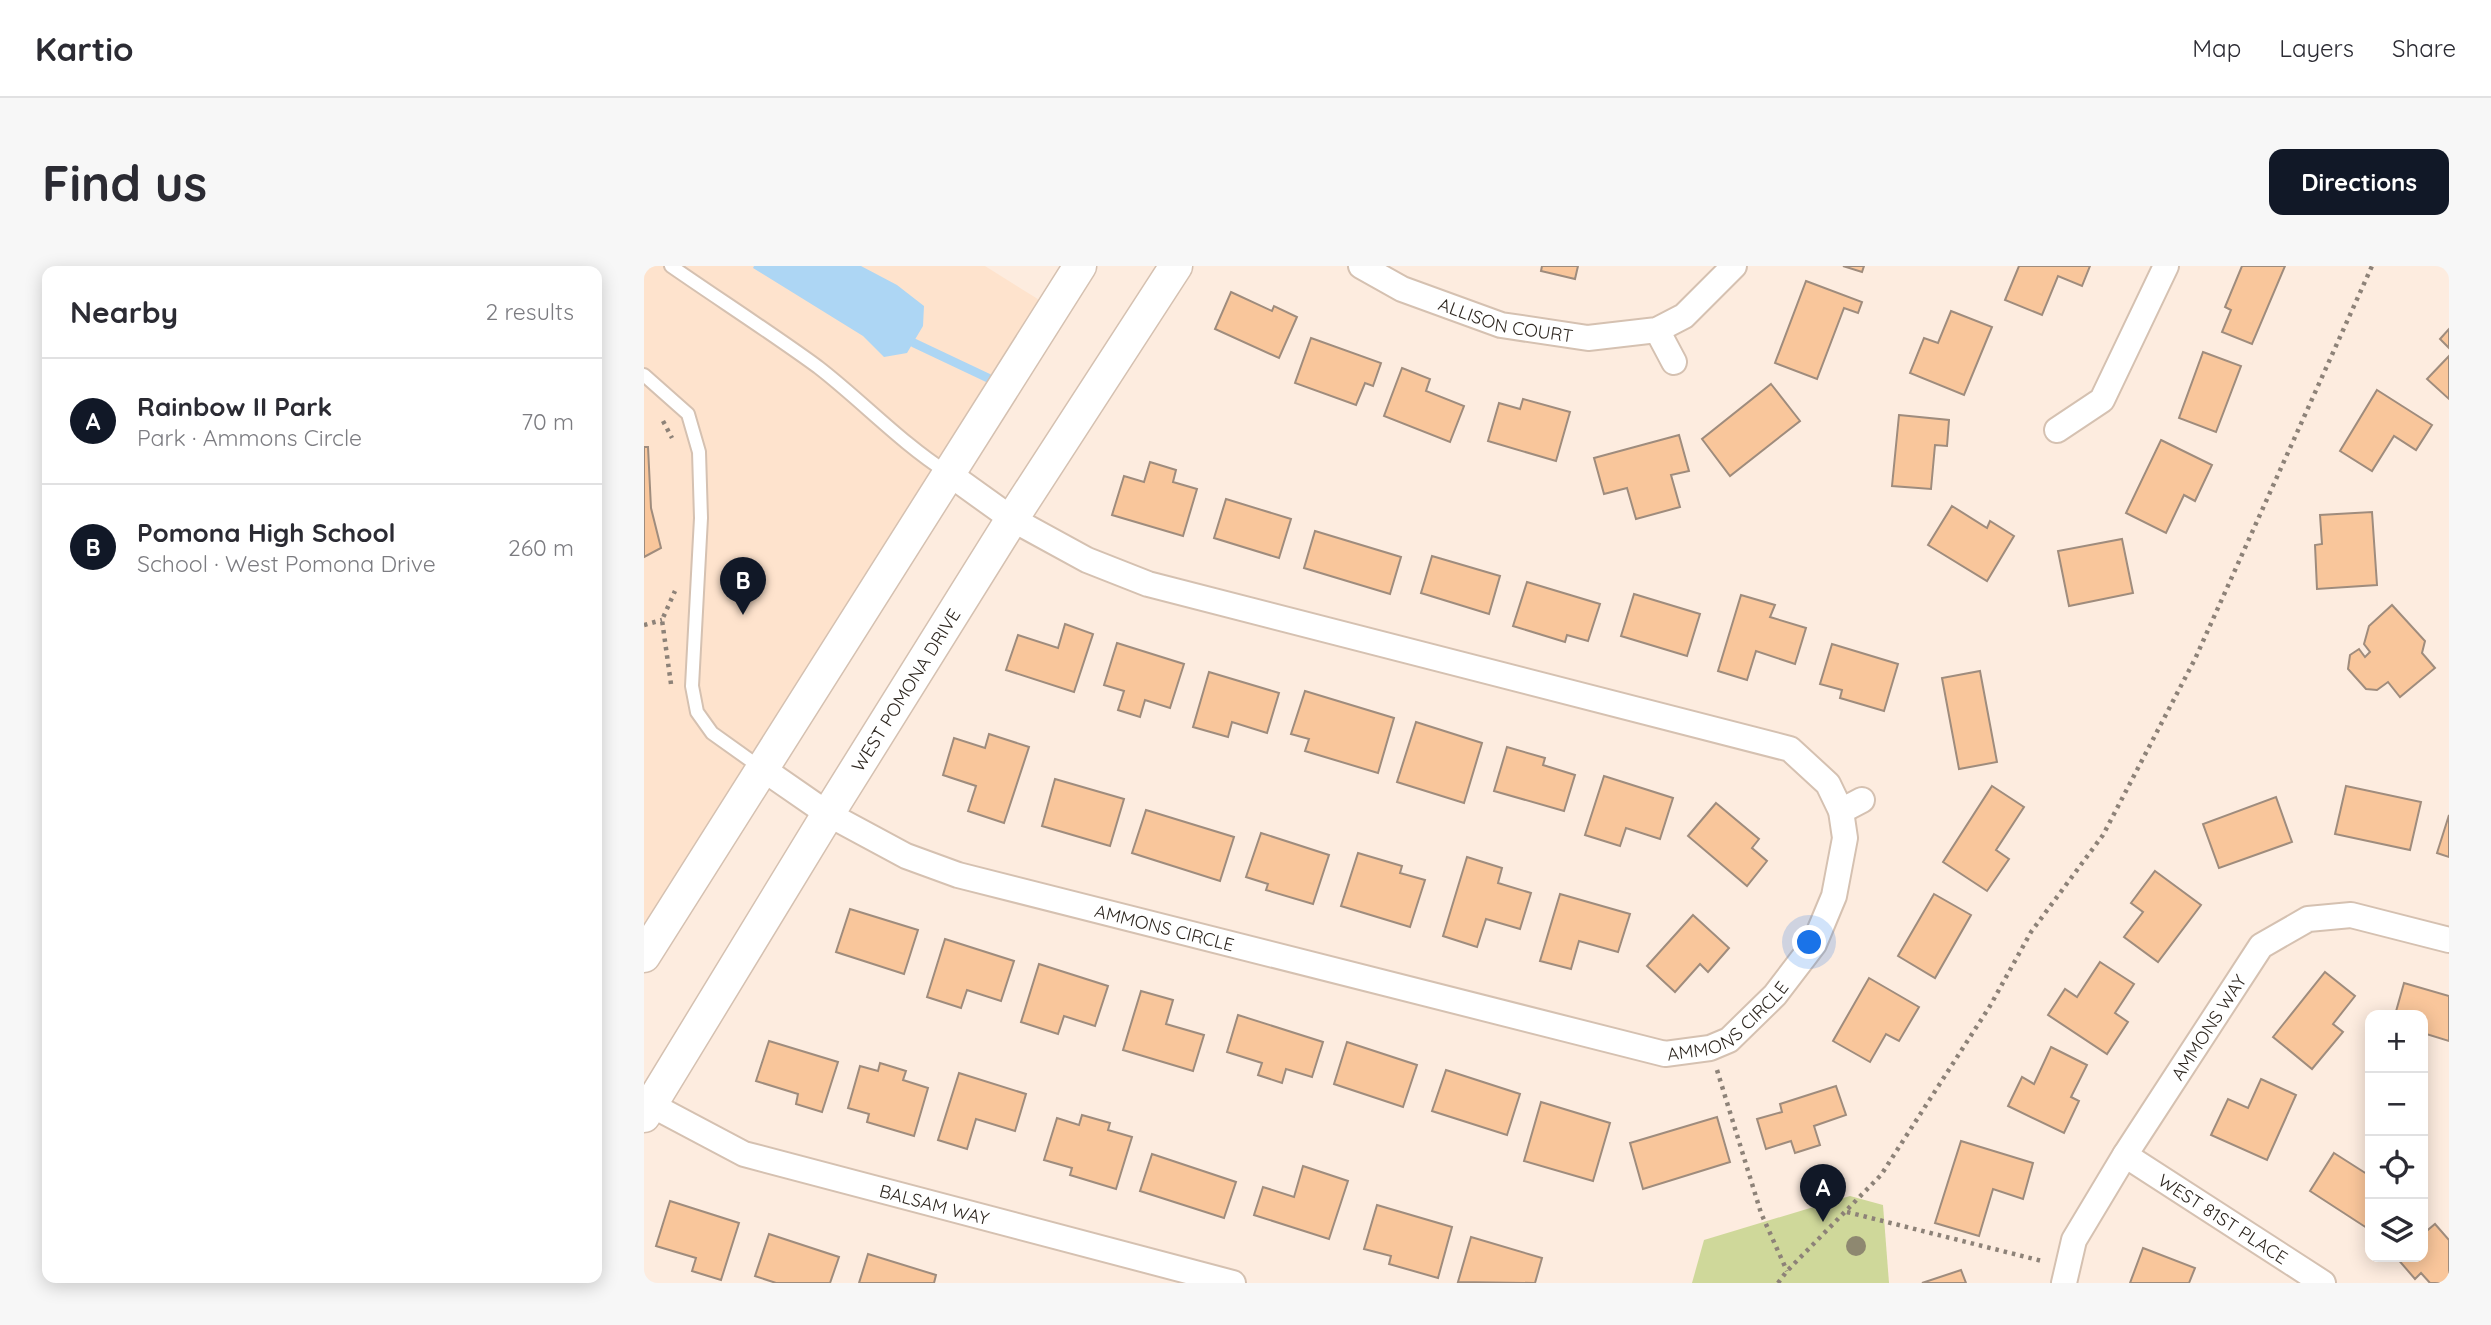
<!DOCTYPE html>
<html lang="en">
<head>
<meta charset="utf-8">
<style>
	body { margin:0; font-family:Quicksand,sans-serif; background:#f7f7f7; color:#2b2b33 }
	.controls { position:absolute; right:21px; bottom:21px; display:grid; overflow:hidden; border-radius:14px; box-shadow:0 4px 18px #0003 }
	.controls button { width:63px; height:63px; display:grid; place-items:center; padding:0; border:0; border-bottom:2px solid #e1e1e2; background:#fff; color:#2b2b33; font:35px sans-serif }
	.you { position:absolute; left:1166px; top:677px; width:24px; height:24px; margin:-18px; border:5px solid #fff; border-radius:50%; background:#1a73e8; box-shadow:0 0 0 10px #1a73e833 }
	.badge { display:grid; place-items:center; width:46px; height:46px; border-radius:50%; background:#111827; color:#fff; font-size:23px; font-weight:700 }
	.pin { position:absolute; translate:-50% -58px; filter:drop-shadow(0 2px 4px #0008) }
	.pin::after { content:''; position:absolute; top:37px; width:24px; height:21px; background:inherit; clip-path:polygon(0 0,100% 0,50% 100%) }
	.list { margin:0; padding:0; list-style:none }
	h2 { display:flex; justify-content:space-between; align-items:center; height:91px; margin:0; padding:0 28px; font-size:30px }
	h2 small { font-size:23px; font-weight:400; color:#7c7c81 }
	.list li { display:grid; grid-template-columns:46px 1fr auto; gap:21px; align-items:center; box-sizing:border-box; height:126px; padding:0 28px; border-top:2px solid #e1e1e2 }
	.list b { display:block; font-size:26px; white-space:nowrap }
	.list p { margin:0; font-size:23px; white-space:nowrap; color:#7c7c81 }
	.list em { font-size:23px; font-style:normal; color:#7c7c81 }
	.icon { flex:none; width:38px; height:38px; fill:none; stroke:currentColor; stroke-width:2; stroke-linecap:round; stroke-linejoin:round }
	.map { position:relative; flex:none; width:1805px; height:1017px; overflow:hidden; border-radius:14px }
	header { display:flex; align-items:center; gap:42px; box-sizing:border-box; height:98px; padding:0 35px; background:#fff; border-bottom:2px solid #e1e1e2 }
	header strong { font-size:33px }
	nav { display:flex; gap:38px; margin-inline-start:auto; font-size:24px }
	.intro { display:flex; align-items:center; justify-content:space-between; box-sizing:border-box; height:168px; padding:0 42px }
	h1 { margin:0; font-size:49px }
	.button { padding:18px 32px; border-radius:14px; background:#111827; color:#fff; font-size:24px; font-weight:700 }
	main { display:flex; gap:42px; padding:0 42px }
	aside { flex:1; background:#fff; border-radius:14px; box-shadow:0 4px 18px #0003 }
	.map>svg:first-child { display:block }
</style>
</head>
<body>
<header>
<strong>Kartio</strong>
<nav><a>Map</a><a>Layers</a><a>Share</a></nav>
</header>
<div class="intro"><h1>Find us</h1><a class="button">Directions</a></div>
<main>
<aside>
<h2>Nearby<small>2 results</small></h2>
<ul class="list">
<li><span class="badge">A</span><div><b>Rainbow II Park</b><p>Park · Ammons Circle</p></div><em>70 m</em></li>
<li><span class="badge">B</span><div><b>Pomona High School</b><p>School · West Pomona Drive</p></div><em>260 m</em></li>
</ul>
</aside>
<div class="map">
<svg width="1805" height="1017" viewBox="0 0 1805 1017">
	<rect width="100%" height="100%" fill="#fdecdf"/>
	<polygon fill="#fee3cd" points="0,0 341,0 397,35 0,662"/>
	<polygon fill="#cfd89a" points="1206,930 1239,939 1245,1017 1048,1017 1060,974"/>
	<polygon fill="#add6f4" points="110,0 217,0 253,19 280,40 279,60 263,87 240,91 219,70 109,2"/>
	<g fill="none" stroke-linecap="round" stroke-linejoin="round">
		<polyline stroke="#add6f4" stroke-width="9" points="270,77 344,112"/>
	</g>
	<g fill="#f9c69b" stroke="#9f8c7d" stroke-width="2">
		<polygon points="898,0 934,0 931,13 897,5"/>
		<polygon points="1199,0 1220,0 1218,6"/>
		<polygon points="1375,0 1446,0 1438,20 1414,10 1398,49 1361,34"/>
		<polygon points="1598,0 1641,0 1608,78 1578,66 1587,44 1581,41"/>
		<polygon points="1162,15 1218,36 1214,47 1200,42 1173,113 1131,97"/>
		<polygon points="587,26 628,45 630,40 653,51 635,92 571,63"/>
		<polygon points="1307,45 1348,61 1320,129 1266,107 1280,72 1294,77"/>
		<polygon points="1805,63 1805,82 1796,73"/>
		<polygon points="667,72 737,97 729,120 721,117 712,139 651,117"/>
		<polygon points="1559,86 1597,100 1572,166 1535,152"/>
		<polygon points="1805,90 1805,133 1783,113"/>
		<polygon points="758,102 786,113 782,125 820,140 806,176 740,150"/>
		<polygon points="1127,118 1156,155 1086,210 1058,173"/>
		<polygon points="1733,124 1788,159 1772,184 1750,170 1728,205 1696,185"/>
		<polygon points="879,133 926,146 912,195 844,175 855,137 876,143"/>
		<polygon points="1255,149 1305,154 1303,180 1291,179 1287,223 1248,220"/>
		<polygon points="1035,169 1045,205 1027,209 1036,241 992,253 983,222 960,228 950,192"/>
		<polygon points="1517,174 1568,199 1551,235 1540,229 1522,267 1482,247"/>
		<polygon points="0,181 4,181 7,242 17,282 0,291"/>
		<polygon points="506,196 532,204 529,216 553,223 539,270 468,249 480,210 500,216"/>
		<polygon points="582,233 647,253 635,292 570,272"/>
		<polygon points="1308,240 1343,262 1346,255 1370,270 1343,315 1284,279"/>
		<polygon points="1728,246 1733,319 1673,323 1671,279 1678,278 1676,249"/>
		<polygon points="671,265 757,291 746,328 660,302"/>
		<polygon points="1478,273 1489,327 1425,340 1414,285"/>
		<polygon points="788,290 856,310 845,348 777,327"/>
		<polygon points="883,316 956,338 944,375 923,369 921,376 869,360"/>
		<polygon points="990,328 1056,348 1043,390 977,370"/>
		<polygon points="1097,329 1131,339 1126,351 1162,362 1151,398 1112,385 1103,414 1074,405"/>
		<polygon points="1748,339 1781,375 1778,387 1791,402 1756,431 1744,416 1733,424 1722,423 1704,403 1706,389 1715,383 1721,391 1726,386 1720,378 1725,360"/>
		<polygon points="421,358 449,368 430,426 362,404 374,369 414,382"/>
		<polygon points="473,377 540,398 526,442 501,434 496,451 474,444 480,425 460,419"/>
		<polygon points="1188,378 1254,398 1240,445 1196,432 1198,424 1176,418"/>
		<polygon points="1336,405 1353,496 1315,503 1298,412"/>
		<polygon points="565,406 635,427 623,467 588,456 584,471 549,461"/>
		<polygon points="661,425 750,452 734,507 661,485 665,473 647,468"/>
		<polygon points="772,456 838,477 820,537 753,516"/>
		<polygon points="345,468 385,481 360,557 324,545 332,520 299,509 310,472 341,482"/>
		<polygon points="863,481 901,492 899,499 931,509 920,545 850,525"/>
		<polygon points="960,510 1029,532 1016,573 982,562 976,580 941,569"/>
		<polygon points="411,513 480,533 466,580 398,560"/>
		<polygon points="1348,520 1380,541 1352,584 1365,593 1343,625 1299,596"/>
		<polygon points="1702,520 1777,536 1766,584 1691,568"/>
		<polygon points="1632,531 1648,576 1575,602 1559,558"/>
		<polygon points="1072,537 1115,573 1108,582 1123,595 1103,620 1044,570"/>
		<polygon points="502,544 590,571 576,615 488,587"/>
		<polygon points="1805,549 1805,591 1793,587"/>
		<polygon points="617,567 685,589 669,638 622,624 624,618 602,611"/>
		<polygon points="714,587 758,600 756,607 781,614 766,661 697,640"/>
		<polygon points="823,591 858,602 854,617 887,627 876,663 842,653 833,681 799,670"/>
		<polygon points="1511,605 1557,639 1514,696 1480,671 1499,646 1487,637"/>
		<polygon points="916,628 986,648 974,686 935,675 927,703 896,695"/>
		<polygon points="1290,628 1327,649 1291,712 1254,690"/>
		<polygon points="206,643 274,664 260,708 192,686"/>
		<polygon points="1049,649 1085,682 1064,706 1056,698 1031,726 1003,700"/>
		<polygon points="301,673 370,695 357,735 323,724 317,742 283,731"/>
		<polygon points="1456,696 1490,718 1471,747 1484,756 1463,788 1404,749 1421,723 1433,731"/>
		<polygon points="395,698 464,720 451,760 420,750 414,768 377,756"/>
		<polygon points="1681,706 1711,730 1689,758 1699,766 1668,803 1629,771"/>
		<polygon points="1225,712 1275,741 1255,775 1242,768 1226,796 1189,775"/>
		<polygon points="1760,717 1805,730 1805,775 1779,767 1779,749 1751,749"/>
		<polygon points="497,725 529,734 522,758 560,769 549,805 479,784"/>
		<polygon points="594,749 679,776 668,811 642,803 638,817 614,809 618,797 583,786"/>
		<polygon points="125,775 194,796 178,846 152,838 154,828 112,815"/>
		<polygon points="703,776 773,799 759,841 690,818"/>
		<polygon points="1407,781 1443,799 1427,831 1435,835 1420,867 1364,840 1378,811 1390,818"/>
		<polygon points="236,797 262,805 259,814 284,822 270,870 223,856 225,848 204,842 216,800 234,805"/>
		<polygon points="802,804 876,828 863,869 788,845"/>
		<polygon points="315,807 382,828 371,865 332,853 323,883 294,874"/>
		<polygon points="1617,813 1652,829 1623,894 1567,869 1584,833 1604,842"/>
		<polygon points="1192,820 1202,849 1170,860 1176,879 1151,887 1147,875 1122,883 1113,853 1138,846 1136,838"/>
		<polygon points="897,836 966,857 949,915 880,895"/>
		<polygon points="438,849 466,857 464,864 488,871 472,923 426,909 428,902 400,894 413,852 435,859"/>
		<polygon points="1073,851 1086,896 999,923 986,877"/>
		<polygon points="1317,875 1389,897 1379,933 1349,923 1335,970 1291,957"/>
		<polygon points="1690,887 1726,910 1726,964 1666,925"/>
		<polygon points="508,888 592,916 580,952 496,925"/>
		<polygon points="659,900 704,915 685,973 610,949 619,921 650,931"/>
		<polygon points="26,935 95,957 77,1014 48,1005 52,992 12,980"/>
		<polygon points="733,939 808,961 794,1012 745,998 747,990 720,983"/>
		<polygon points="1791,958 1805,974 1805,1017 1786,1017 1777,1007 1771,1013 1752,991 1779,991 1779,968"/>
		<polygon points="125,968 195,991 186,1017 132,1017 111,1010"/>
		<polygon points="827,971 898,992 891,1017 814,1016"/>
		<polygon points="1499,982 1551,1002 1545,1017 1486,1017"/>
		<polygon points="224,988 292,1009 290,1017 215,1017"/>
		<polygon points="1317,1004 1322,1017 1278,1017"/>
	</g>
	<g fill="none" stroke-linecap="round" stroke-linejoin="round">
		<g stroke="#d5c1b1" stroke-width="16">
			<g id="service">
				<path d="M27 0C76 34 126 66 174 101 218 135 257 177 304 207"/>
				<polyline points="0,109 44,148 55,186 57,252 48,420 53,446 68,467 117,502"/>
			</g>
		</g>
		<g stroke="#d5c1b1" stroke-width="28">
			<g id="minor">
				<path id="s1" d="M717 0 758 23 857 59 944 72 1013 64 1040 50 1090 0"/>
				<polyline points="1013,64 1030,96"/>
				<polyline points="1413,164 1458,134 1522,0"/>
				<path id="s2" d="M119 503 184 548 262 590 314 609 1021 788 1066 782 1085 774 1131 729 1170 678 1190 630 1201 572 1197 545 1184 518 1146 483 504 318 443 294 368 253 304 207"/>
				<polyline points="1197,545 1218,534"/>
				<path id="s3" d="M0 835 100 888 589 1017"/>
				<path id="s4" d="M1481 889 1679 1017"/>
				<path id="s5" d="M1420 1017 1430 974 1481 889 1617 680 1664 653 1707 649 1805 674"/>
			</g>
		</g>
		<g stroke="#d5c1b1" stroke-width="35">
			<g id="tertiary">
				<polyline points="0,690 436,0"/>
				<path id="s6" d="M0 850 184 548 368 253 532 0"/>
			</g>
		</g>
		<g stroke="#8d8278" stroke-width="4.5" stroke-dasharray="3.5 5" stroke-linecap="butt">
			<polyline points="19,155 28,172"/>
			<polyline points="0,359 18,354"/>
			<polyline points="27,418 18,354 31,325"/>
			<polyline points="1073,804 1117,947 1143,1005"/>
			<polyline points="1203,946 1398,995"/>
			<polyline points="1134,1017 1143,1005 1237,909 1346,740 1387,666 1459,569 1551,393 1728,0"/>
		</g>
		<use href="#service" stroke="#fff" stroke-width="12"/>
		<use href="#minor" stroke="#fff" stroke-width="24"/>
		<use href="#tertiary" stroke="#fff" stroke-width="32"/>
	</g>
	<circle fill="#8e8870" cx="1212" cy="980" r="10"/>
	<g text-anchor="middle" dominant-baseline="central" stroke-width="7" stroke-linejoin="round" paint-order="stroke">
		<g font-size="18" fill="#2e2720" stroke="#fdecdf">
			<text stroke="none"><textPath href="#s1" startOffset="156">ALLISON COURT</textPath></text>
			<text stroke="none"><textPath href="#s6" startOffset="500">WEST POMONA DRIVE</textPath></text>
			<text stroke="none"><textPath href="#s2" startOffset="436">AMMONS CIRCLE</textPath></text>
			<text stroke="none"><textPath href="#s2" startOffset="1026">AMMONS CIRCLE</textPath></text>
			<text stroke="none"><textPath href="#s5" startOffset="296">AMMONS WAY</textPath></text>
			<text stroke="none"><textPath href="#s3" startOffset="310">BALSAM WAY</textPath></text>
			<text stroke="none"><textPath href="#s4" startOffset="117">WEST 81ST PLACE</textPath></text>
		</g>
	</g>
</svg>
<div class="controls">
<button>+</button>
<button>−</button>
<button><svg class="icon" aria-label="locate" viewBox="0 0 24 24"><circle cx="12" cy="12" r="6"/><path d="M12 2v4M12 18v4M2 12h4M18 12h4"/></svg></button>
<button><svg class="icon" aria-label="layers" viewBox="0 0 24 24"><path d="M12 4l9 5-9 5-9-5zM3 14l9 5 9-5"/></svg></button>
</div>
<div class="you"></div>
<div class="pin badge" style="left:1179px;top:956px">A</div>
<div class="pin badge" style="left:99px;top:349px">B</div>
</div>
</main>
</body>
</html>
